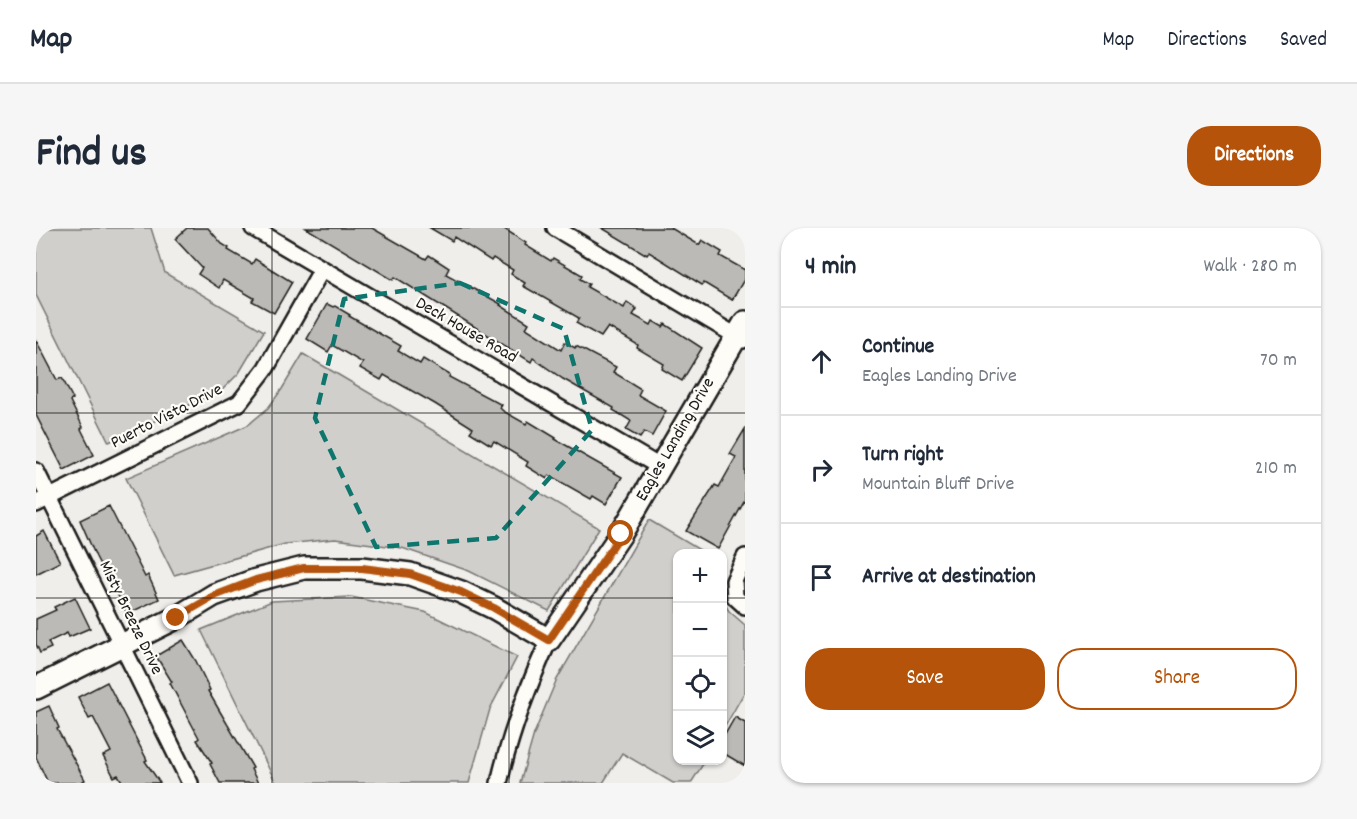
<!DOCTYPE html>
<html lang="en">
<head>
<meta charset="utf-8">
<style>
	body { margin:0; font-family:Dekko,sans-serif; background:#f6f6f7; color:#1f2937 }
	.controls { position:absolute; right:18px; bottom:18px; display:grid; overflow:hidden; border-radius:12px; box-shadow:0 2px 4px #0004 }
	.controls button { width:54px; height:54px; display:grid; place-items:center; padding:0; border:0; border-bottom:2px solid #e0e1e3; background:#fff; color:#1f2937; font:30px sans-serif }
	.stop { position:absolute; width:18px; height:18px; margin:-14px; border:4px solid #b45309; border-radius:50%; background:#fff }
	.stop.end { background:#b45309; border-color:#fff; box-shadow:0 2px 6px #0008 }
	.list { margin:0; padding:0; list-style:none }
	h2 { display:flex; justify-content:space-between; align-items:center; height:78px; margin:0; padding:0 24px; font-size:26px }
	h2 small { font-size:20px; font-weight:400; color:#747a83 }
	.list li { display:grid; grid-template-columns:39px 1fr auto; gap:18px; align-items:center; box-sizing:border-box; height:108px; padding:0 24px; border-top:2px solid #e0e1e3 }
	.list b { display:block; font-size:22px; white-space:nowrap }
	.list p { margin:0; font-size:20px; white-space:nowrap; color:#747a83 }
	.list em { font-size:20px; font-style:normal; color:#747a83 }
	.actions { display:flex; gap:12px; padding:18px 24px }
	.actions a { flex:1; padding:14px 0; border:2px solid #b45309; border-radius:24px; text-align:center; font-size:21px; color:#b45309 }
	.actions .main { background:#b45309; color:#fff }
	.icon { flex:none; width:33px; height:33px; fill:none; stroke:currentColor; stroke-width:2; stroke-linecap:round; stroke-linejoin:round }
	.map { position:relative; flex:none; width:709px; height:555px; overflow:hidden; border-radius:24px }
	header { display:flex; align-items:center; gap:36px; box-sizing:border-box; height:84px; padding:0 30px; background:#fff; border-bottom:2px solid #e0e1e3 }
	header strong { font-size:28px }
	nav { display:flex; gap:33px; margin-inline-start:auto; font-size:21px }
	.intro { display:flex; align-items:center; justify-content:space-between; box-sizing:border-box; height:144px; padding:0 36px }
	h1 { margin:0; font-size:42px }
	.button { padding:15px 27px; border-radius:24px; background:#b45309; color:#fff; font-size:21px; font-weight:700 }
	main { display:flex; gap:36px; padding:0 36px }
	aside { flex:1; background:#fff; border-radius:24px; box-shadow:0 2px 4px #0004 }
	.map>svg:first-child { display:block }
</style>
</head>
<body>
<header>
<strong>Map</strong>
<nav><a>Map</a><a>Directions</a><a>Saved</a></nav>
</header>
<div class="intro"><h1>Find us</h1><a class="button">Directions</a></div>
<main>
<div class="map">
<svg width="709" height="555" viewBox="0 0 709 555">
	<rect width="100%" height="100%" fill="#f0eeea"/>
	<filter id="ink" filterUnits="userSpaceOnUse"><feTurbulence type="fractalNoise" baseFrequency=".0167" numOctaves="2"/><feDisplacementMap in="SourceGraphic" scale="12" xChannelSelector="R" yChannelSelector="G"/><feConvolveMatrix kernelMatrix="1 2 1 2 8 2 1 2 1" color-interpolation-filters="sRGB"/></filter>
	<g filter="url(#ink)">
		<g fill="#d0cfcc" stroke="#767674" stroke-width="1.5">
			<polygon points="0,0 115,0 129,45 228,103 203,145 186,162 73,214 0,67"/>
			<polygon points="267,126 563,300 513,383 433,343 366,320 299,311 249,316 138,347 90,250 212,197 232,180 246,161"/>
			<polygon points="613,292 669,325 642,326 642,532 669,533 655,555 637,555 586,525 567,555 484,555 498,506 520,453"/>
			<polygon points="315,369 389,384 481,429 454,481 433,555 240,555 165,402 236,373"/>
			<polygon points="687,373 693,383 709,397 709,463 687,502"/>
		</g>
		<g fill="#bbbab6" stroke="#1c1c1c" stroke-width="1.5">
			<polygon points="151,0 172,0 186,16 193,20 192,22 216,36 219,31 256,54 238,85 216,73 218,70 187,52 183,60 162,46 166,40 139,11"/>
			<polygon points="270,0 336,0 390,31 393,27 413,40 410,46 465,76 464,77 493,95 490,100 525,122 529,114 539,120 540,118 580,139 577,144 605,161 602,167 630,183 616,208 608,204 604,210 590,202 595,193 577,182 578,180 527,151 497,130 495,134 359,49 357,52"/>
			<polygon points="394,0 467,0 490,15 489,17 515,33 517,30 546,47 544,51 553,56 551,59 588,80 591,74 601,81 597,87 615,97 617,93 627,99 629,96 666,120 646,153 626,141 628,136 601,120 602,117 572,99 565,109 540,95 543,90 487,58 489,55 475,46 477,42 457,30 455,33 418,9 416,13"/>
			<polygon points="566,0 635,0 663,17 666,12 686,24 684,28 709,42 709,50 696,72 668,55 666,57 613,24 611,27"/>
			<polygon points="291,76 297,79 299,78 314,87 313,88 365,118 362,123 384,136 387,131 414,147 413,149 466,177 464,180 467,183 490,196 492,193 520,210 519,211 586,249 570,276 557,268 555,271 513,247 511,251 490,238 492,234 458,213 455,217 434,204 437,200 399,176 348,147 345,152 324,140 327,135 296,117 292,124 271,111"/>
			<polygon points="0,112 21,152 26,150 37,171 34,173 47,199 45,201 58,227 28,242 0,187"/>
			<polygon points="709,201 709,272 682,321 650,303 679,257 683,259 700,229 694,226"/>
			<polygon points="73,278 109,349 112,347 123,371 91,386 74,351 72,352 60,329 44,292"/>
			<polygon points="8,303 24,334 0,346 0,308"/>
			<polygon points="39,369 54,400 33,409 31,405 12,414 15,420 4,425 0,416 0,391 20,382 18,379"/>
			<polygon points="147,412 160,433 174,462 172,463 217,540 215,541 222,555 184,555 174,536 176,535 161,512 163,510 134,455 136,454 120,428"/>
			<polygon points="71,454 111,532 109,533 124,555 87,555 82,547 78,549 67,528 75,524 57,489 53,491 42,469"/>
			<polygon points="13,478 23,500 21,501 49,552 44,555 12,555 0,529 0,484"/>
			<polygon points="699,489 709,495 709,538 687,525 687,510"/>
		</g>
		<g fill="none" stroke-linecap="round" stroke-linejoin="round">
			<g stroke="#1c1c1c" stroke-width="20">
				<g id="street">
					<polyline points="217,0 624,239"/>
					<polyline points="519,0 707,112"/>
					<polyline points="0,243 154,555"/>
					<polyline points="0,276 203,175 230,140 286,41"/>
					<polyline points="709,329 698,353 699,369 709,378"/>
					<path d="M463 555C474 506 492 458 513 412"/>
				</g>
			</g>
			<g stroke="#1c1c1c" stroke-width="26">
				<polyline id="secondary" points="0,460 140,390 178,367 220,352 268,340 326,340 374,346 425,364 458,380 513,412 585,306 709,94"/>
			</g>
			<use href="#street" stroke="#fdfcf7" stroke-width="15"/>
			<use href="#secondary" stroke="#fdfcf7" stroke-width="21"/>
		</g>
	</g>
	<g fill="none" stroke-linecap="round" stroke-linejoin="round" filter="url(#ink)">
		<polyline stroke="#b45309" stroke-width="8" points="140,390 178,368 220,352 268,340 326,340 374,346 425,364 458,380 513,412 585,306"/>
	</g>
	<path fill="none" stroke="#0f766e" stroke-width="4.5" stroke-dasharray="12 8" stroke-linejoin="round" d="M424 55 528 101 556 202 460 310 340 319 279 190 308 71Z"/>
	<path fill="none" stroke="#1c1c1c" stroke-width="1.5" stroke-opacity="0.55" d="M236 0V555M473 0V555M0 185H709M0 370H642M686 370H709"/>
	<g text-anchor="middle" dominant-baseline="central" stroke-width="4.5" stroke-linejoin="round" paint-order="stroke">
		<g font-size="18" fill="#1c1c1c" stroke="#fdfcf7">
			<text transform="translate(430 103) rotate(30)">Deck House Road</text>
			<text transform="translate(131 189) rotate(-27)">Puerto Vista Drive</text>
			<text transform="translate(640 212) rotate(-60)">Eagles Landing Drive</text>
			<text transform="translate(94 390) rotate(64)">Misty Breeze Drive</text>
		</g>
	</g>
</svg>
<div class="controls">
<button>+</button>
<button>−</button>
<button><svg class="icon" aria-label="locate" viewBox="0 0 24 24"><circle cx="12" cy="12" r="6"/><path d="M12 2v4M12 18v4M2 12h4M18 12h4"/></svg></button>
<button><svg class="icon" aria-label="layers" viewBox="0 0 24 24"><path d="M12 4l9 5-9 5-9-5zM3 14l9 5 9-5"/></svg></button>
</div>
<div class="stop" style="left:585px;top:306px"></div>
<div class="stop end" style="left:140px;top:390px"></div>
</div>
<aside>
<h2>4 min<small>Walk · 280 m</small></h2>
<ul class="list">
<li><svg class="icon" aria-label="ahead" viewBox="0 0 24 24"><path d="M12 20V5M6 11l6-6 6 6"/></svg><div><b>Continue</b><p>Eagles Landing Drive</p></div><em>70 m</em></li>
<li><svg class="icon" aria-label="right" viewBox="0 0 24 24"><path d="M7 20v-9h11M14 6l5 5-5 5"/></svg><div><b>Turn right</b><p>Mountain Bluff Drive</p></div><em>210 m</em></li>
<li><svg class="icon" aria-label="arrive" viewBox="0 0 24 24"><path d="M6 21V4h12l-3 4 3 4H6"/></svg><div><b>Arrive at destination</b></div></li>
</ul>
<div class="actions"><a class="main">Save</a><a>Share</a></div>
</aside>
</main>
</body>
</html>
